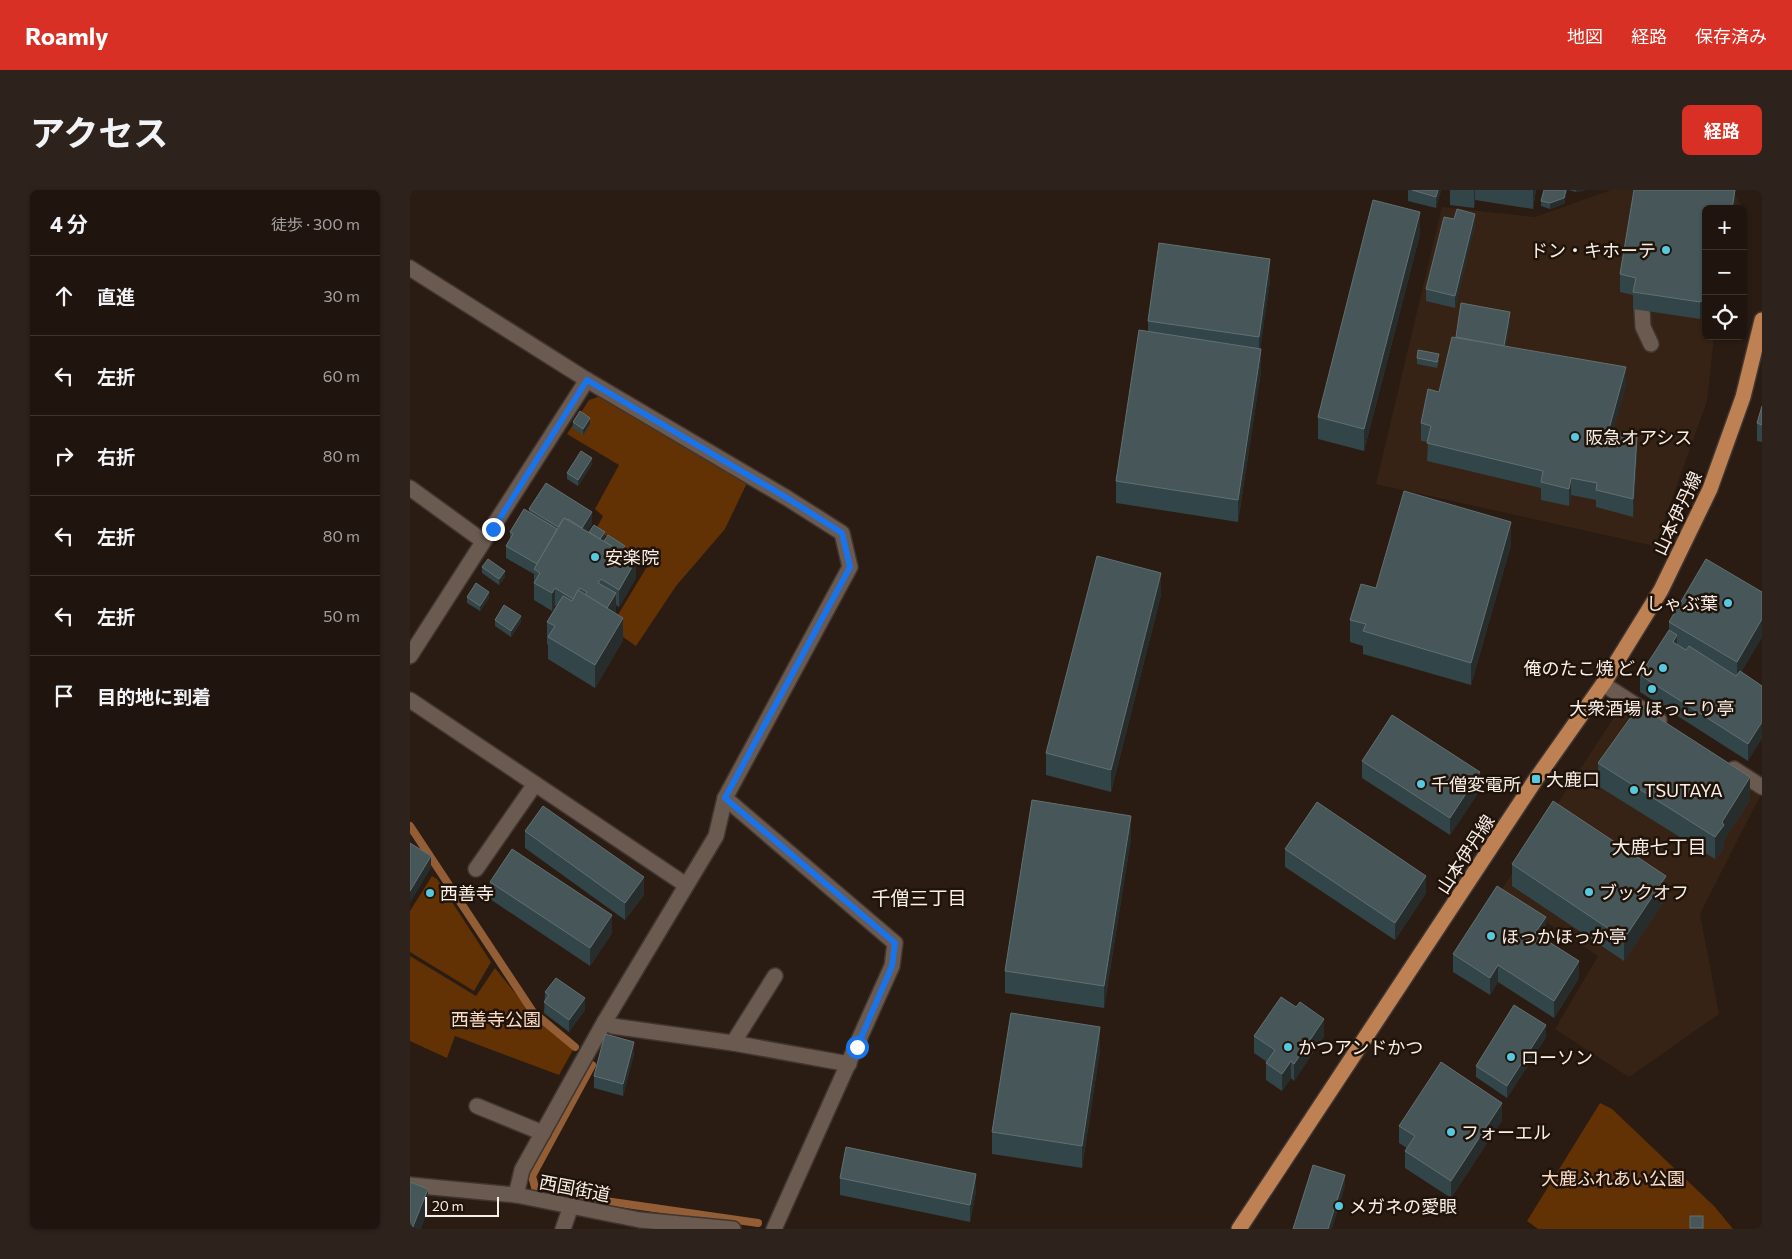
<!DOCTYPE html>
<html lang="ja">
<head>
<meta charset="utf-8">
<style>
	body { margin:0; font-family:Commissioner,"Noto Sans JP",sans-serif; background:#2d221c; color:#f1f3f6 }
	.controls { position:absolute; right:15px; top:15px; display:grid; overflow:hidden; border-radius:8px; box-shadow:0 1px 4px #0004 }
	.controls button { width:45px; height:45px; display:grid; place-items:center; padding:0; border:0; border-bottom:1px solid #3d342e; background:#20150e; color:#f1f3f6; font:25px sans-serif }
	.scale { position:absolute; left:15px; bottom:12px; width:74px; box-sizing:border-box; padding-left:5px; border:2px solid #f8efe8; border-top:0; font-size:14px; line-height:18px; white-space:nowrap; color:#f8efe8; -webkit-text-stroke:4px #20130a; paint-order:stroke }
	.stop { position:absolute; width:15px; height:15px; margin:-11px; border:4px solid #1a73e8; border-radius:50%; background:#fff }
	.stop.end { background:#1a73e8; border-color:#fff; box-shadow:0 1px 5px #0008 }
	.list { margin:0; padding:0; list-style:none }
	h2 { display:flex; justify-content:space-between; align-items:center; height:65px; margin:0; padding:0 20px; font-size:21px }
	h2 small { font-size:16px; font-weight:400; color:#a29f9e }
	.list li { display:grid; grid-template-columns:32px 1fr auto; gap:15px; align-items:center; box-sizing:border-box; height:80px; padding:0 20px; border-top:1px solid #3d342e }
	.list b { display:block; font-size:19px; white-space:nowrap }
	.list em { font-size:16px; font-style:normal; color:#a29f9e }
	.icon { flex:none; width:28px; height:28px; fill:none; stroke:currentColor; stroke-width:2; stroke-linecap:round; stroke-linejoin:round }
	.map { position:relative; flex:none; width:1352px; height:1039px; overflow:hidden; border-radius:8px }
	header { display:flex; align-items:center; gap:30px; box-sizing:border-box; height:70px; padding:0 25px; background:#d93025; color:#fff }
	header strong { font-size:24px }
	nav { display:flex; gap:28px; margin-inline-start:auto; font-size:18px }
	.intro { display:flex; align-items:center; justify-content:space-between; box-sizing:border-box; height:120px; padding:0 30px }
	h1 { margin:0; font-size:35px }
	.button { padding:12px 22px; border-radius:8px; background:#d93025; color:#fff; font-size:18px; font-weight:700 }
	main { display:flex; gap:30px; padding:0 30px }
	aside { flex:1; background:#20150e; border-radius:8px; box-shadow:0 1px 4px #0004 }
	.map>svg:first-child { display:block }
</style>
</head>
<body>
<header>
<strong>Roamly</strong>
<nav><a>地図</a><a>経路</a><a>保存済み</a></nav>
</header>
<div class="intro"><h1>アクセス</h1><a class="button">経路</a></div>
<main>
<aside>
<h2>4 分<small>徒歩 · 300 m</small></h2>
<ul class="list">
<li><svg class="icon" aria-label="ahead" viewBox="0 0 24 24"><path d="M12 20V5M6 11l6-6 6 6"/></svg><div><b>直進</b></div><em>30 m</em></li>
<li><svg class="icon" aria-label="left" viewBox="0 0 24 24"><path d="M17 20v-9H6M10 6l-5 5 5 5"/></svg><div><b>左折</b></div><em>60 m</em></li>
<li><svg class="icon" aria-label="right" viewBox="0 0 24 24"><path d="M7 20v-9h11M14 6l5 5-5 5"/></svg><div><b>右折</b></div><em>80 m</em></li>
<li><svg class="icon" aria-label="left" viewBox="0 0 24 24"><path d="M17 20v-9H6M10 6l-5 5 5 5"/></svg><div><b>左折</b></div><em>80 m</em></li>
<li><svg class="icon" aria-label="left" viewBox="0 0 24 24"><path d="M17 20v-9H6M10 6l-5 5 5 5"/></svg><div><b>左折</b></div><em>50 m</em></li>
<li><svg class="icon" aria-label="arrive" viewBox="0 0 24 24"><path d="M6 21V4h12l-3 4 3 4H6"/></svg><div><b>目的地に到着</b></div></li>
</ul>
</aside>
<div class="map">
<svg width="1352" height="1039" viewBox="0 0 1352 1039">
	<rect width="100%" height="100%" fill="#2a1c13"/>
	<g fill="#362315">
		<polygon points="1201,0 1321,0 1332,16 1331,19 1296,19 1296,146 1304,146 1297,211 1245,356 966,294 1032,17 1125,27"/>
		<polygon points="1214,512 1352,602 1290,724 1309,824 1219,887 1145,839 1188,766 1090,702"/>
	</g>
	<g fill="#623104">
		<polygon points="191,206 337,293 315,339 266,396 226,456 200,438 238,375 186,339 193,326 185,319 209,275 157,244 179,210"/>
		<polygon points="22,686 27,689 81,772 64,801 0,762 0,721"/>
		<polygon points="0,766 66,806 85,778 121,823 163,860 149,885 45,846 37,868 0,851"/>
		<polygon points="1190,913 1202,919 1305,1017 1323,1039 1128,1039 1117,1031"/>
	</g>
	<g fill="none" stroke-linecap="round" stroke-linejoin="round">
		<g stroke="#935d35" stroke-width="8">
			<polyline points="0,636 123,822 165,857"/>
			<polyline points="182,875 122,986 126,1001 348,1033"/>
		</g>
		<g stroke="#403530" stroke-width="18">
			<g id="minor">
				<polyline points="0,78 177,190 377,308 432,343 440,377 315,608 306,646 195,831 112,980 106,1005"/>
				<polyline points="1232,120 1233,137 1241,154"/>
				<polyline points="0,298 73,351"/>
				<polyline points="0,466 177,190"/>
				<polyline points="1193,494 1249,530"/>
				<polyline points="0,510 276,695"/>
				<polyline points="1324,579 1352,597"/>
				<polyline points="315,608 485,753 482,776 364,1039"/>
				<polyline points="66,679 125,594"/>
				<polyline points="195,831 202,836 323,853 439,874"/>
				<polyline points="323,853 365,786"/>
				<polyline points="67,916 133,943"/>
				<polyline points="0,995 106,1005 230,1030 323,1039"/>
				<polyline points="153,1039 161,1016"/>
			</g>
		</g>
		<g stroke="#403530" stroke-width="18">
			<polyline id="major" points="829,1039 1126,589 1193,494 1251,400 1300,299 1333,207 1352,130"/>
		</g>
		<use href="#minor" stroke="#6a5a4f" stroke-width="15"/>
		<use href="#major" stroke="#bd8154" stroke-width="15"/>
	</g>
	<g fill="#324548">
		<polygon points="998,0 1031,0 1026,18 998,11"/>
		<polygon points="1040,0 1126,0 1123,19 1065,10 1064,18 1040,15"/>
		<polygon points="1134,0 1157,0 1154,14 1140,19 1131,16 1131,11"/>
		<polygon points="1158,0 1176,0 1166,2"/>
		<polygon points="1224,0 1325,0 1325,19 1296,19 1296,126 1290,129 1223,119 1223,105 1210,102 1210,84"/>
		<polygon points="1044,29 1065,36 1045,118 1016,111 1016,99"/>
		<polygon points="1010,44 954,261 908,249 908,227"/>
		<polygon points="860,91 850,159 851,181 828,332 706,313 706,291 738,142 738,131"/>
		<polygon points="1100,133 1096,156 1216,194 1203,240 1227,265 1223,327 1186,317 1186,310 1161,305 1159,316 1131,310 1131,298 1017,271 1018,252 1011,251 1011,233 1029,202 1046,147"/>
		<polygon points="1007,168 1029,170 1027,178 1007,174"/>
		<polygon points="1352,216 1352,252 1347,251 1347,233"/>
		<polygon points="163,232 180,234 173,245 163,238"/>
		<polygon points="182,274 168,296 157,289 157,283"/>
		<polygon points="119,319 182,334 177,341 195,348 193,351 215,362 214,363 226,388 209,417 206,415 206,421 205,423 213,450 185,498 138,469 138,455 137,454 137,432 146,416 145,415 142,421 124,410 124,384 96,368 96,356 100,349 100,342 119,323"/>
		<polygon points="1101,355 1061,495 953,464 953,456 940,452 940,430 966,398"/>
		<polygon points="72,377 95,387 89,395 72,383"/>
		<polygon points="1352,402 1352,447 1331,482 1352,496 1338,571 1230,502 1230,485 1259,441 1259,432"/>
		<polygon points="751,405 701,602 636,585 636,563"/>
		<polygon points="57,407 79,408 70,421 57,413"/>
		<polygon points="85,430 111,432 101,447 85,436"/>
		<polygon points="952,571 1070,600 1040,645 952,588"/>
		<polygon points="1188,573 1340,610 1314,650 1314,658 1305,669 1188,596"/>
		<polygon points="115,641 234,705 215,730 115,658"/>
		<polygon points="721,648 694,818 595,803 595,781"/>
		<polygon points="875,659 1016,703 985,750 875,677"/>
		<polygon points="1102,674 1256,708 1214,771 1102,696"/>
		<polygon points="80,692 202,743 180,776 80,709"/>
		<polygon points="1136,744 1133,748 1169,788 1144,828 1088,792 1080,805 1043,782 1043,764"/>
		<polygon points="135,802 175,820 159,842 134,823"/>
		<polygon points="844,846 914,846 884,891 881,888 872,901 856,890 856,873 857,872 844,863"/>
		<polygon points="1136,847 1097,908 1066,887 1066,876"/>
		<polygon points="690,860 672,978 582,964 582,942"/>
		<polygon points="224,864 213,906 184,898 184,886"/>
		<polygon points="1092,930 1041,1008 995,978 995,961 997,958 989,953 989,936"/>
		<polygon points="430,988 566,1001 560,1032 430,1005"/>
	</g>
	<g fill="#262d2c">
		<polygon points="1028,0 1031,0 1026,18 1026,7"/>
		<polygon points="1064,0 1065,0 1065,10 1064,18"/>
		<polygon points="1123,0 1126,0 1123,19"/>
		<polygon points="1156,0 1157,0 1154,14 1140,19 1140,13"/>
		<polygon points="1166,0 1176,0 1166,2"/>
		<polygon points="1325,0 1325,19 1322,19"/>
		<polygon points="1010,22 1010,44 954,261 954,239"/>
		<polygon points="1065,24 1065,36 1045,118 1045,106"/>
		<polygon points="860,69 860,91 849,169 849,147"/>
		<polygon points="1296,108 1296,126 1290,129 1290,112"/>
		<polygon points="1100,122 1100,133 1094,167 1094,156"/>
		<polygon points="851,159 851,181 828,332 828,310"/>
		<polygon points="1216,177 1216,194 1199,256 1199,239"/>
		<polygon points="180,228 180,234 173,245 173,239"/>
		<polygon points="1227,247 1227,265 1223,327 1223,309"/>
		<polygon points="182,268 182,274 168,296 168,290"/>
		<polygon points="1161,288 1161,305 1159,316 1159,299"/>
		<polygon points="182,322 182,334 172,350 172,338"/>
		<polygon points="1101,332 1101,355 1061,495 1061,473"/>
		<polygon points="195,342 195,348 186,360 186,354"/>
		<polygon points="215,356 215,362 208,374 208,368"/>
		<polygon points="226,370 226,388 209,417 209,400"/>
		<polygon points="95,381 95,387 89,395 89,389"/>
		<polygon points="751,383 751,405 701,602 701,580"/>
		<polygon points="145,398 145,415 142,421 142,403"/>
		<polygon points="79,402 79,408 70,421 70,416"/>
		<polygon points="206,403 206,421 196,437 196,420"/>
		<polygon points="111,426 111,432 101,447 101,441"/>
		<polygon points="213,428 213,450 185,498 185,475"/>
		<polygon points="1352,429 1352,447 1327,489 1327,472"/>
		<polygon points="1267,445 1267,463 1263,452"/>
		<polygon points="1352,532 1352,549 1338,571 1338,554"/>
		<polygon points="1070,582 1070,600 1040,645 1040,628"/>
		<polygon points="1340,587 1340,610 1314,650 1314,658 1305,669 1305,647 1312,632"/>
		<polygon points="721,626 721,648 694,818 694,796"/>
		<polygon points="21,666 21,678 0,713 0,701"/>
		<polygon points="1016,686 1016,703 985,750 985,733"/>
		<polygon points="1256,686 1256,708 1214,771 1214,749"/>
		<polygon points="234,687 234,705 215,730 215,713"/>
		<polygon points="202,725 202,743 180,776 180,758"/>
		<polygon points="1136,727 1136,744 1125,760 1125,743"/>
		<polygon points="1169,771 1169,788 1144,828 1144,811"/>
		<polygon points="1088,775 1088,792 1080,805 1080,788"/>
		<polygon points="175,808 175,820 159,842 159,830"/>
		<polygon points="914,829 914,846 884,891 884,874"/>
		<polygon points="1136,835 1136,847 1097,908 1097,896"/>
		<polygon points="690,837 690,860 672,978 672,956"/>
		<polygon points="224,852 224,864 213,906 213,894"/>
		<polygon points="881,871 881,888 872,901 872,884"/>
		<polygon points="1092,913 1092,930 1041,1008 1041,991"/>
		<polygon points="566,984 566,1001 560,1032 560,1015"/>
		<polygon points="935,985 935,997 922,1039 918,1039"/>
		<polygon points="18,999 18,1021 11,1039 2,1039"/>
	</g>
	<g fill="#475759" stroke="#636f70">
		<polygon points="1002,0 1028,0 1026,7"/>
		<polygon points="1134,0 1156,0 1154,8 1140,13 1131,11"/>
		<polygon points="1224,0 1325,0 1322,19 1296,19 1296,108 1290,112 1223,102 1226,88 1210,84"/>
		<polygon points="963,10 1010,22 954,239 908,227"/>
		<polygon points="1047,19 1065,24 1045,106 1016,99 1034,27 1044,29"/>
		<polygon points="749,53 860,69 849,147 738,131"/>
		<polygon points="1051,113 1100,122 1094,156 1046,147"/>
		<polygon points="729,140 851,159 828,310 706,291"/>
		<polygon points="1042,147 1216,177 1199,239 1227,247 1223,309 1186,300 1187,293 1161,288 1159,299 1131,292 1133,281 1017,253 1021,236 1011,233 1018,199 1029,202"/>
		<polygon points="1008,160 1029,164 1027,172 1007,168"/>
		<polygon points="1352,216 1352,235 1347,233"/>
		<polygon points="170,221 180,228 173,239 163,232"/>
		<polygon points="171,261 182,268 168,290 157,283"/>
		<polygon points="136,293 182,322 172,338 158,329 158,330 154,328 148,337 119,319"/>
		<polygon points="994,301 1101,332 1061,473 953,441 956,434 940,430 951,394 966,398"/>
		<polygon points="114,319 147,339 127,374 96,356 103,344 100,342"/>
		<polygon points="154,328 226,370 209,400 191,389 188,393 206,403 197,418 175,405 177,402 170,398 163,409 145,398 142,403 124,393 130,383 124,379"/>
		<polygon points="184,335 195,342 190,349 179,342"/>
		<polygon points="198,345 215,356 211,362 194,351"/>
		<polygon points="687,366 751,383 701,580 636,563"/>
		<polygon points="78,369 95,381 89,389 72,377"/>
		<polygon points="1296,369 1352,402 1352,429 1327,472 1259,432"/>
		<polygon points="66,393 79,402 70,416 57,407"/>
		<polygon points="168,400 213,428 185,475 138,447 145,436 137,432 153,406 162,411"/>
		<polygon points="94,415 111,426 101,441 85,430"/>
		<polygon points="1259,440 1267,445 1263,452 1276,460 1279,456 1326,486 1330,481 1352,496 1352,532 1338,554 1230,485"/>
		<polygon points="1233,518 1340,587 1312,632 1314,635 1305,647 1188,573 1226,520"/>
		<polygon points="982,525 1070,582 1040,628 952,571"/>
		<polygon points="622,610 721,626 694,796 595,781"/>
		<polygon points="1143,611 1256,686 1214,749 1102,674"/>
		<polygon points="907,612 1016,686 985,733 875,659"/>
		<polygon points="133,616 234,687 215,713 115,641"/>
		<polygon points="0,653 21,666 0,701"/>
		<polygon points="102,659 202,725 180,758 80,692"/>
		<polygon points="1087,696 1136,727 1125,743 1169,771 1144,811 1088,775 1080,788 1043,764"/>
		<polygon points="146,788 175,808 159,830 134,812 139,805 135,802"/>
		<polygon points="871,807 886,817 890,812 914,829 884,874 881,871 872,884 856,873 865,860 844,846"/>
		<polygon points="1104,815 1136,835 1097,896 1066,876"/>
		<polygon points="601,823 690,837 672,956 582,942"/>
		<polygon points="195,844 224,852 213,894 184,886"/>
		<polygon points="1031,872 1092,913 1041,991 995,961 1005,946 989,936"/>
		<polygon points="436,957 566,984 560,1015 430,988"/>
		<polygon points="903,975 935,985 918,1039 883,1039"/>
		<polygon points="0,992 18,999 2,1039 0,1039"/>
		<rect x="1280" y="1026" width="13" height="12"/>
	</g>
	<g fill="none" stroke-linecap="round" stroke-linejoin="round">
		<polyline stroke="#1a73e8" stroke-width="6" points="83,339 177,190 377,308 432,343 440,377 315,608 485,753 482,776 447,857"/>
	</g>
	<g fill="#56c9e0" stroke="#20130a" stroke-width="2">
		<circle cx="1256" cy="60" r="5"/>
		<circle cx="1165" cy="247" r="5"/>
		<circle cx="185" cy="367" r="5"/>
		<circle cx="1318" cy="413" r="5"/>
		<circle cx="1253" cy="478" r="5"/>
		<circle cx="1242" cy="499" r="5"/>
		<rect x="1121" y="584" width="10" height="10" rx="2.5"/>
		<circle cx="1011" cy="594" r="5"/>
		<circle cx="1224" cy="600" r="5"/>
		<circle cx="1179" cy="702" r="5"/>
		<circle cx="20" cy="703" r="5"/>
		<circle cx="1081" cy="746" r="5"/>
		<circle cx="878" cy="857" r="5"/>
		<circle cx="1101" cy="867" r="5"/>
		<circle cx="1041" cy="942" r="5"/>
		<circle cx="929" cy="1016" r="5"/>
	</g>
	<g text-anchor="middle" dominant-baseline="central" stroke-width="5" stroke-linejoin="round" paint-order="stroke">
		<g font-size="18" fill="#f8efe8" stroke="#20130a" text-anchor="start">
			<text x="1246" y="60" text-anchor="end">ドン・キホーテ</text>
			<text x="1175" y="247">阪急オアシス</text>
			<text x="195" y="367">安楽院</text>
			<text x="1308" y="413" text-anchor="end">しゃぶ葉</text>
			<text x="1243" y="478" text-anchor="end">俺のたこ焼 どん</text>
			<text x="1242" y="518" text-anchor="middle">大衆酒場 ほっこり亭</text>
			<text x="1136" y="589">大鹿口</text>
			<text x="1021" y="594">千僧変電所</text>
			<text x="1234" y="600">TSUTAYA</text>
			<text x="1189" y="702">ブックオフ</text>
			<text x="30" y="703">西善寺</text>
			<text x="1091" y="746">ほっかほっか亭</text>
			<text x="888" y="857">かつアンドかつ</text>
			<text x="1111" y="867">ローソン</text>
			<text x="1051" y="942">フォーエル</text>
			<text x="939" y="1016">メガネの愛眼</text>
		</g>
		<g font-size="18" fill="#f8efe8" stroke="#20130a">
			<text transform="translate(1267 323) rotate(-65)">山本伊丹線</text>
			<text transform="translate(1055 664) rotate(-57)">山本伊丹線</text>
			<text transform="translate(165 998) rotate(11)">西国街道</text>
		</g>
		<g font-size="18" fill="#fddcc5" stroke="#20130a">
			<text x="86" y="829">西善寺公園</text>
			<text x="1203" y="988">大鹿ふれあい公園</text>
		</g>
		<g font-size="19" fill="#f8efe8" stroke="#20130a">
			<text x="1249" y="656">大鹿七丁目</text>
			<text x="509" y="707">千僧三丁目</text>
		</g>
	</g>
</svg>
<div class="controls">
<button>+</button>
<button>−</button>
<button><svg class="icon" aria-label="locate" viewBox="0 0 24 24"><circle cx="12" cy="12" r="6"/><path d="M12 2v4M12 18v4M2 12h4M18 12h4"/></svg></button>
</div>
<div class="scale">20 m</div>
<div class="stop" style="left:447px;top:857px"></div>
<div class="stop end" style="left:83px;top:339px"></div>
</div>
</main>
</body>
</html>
